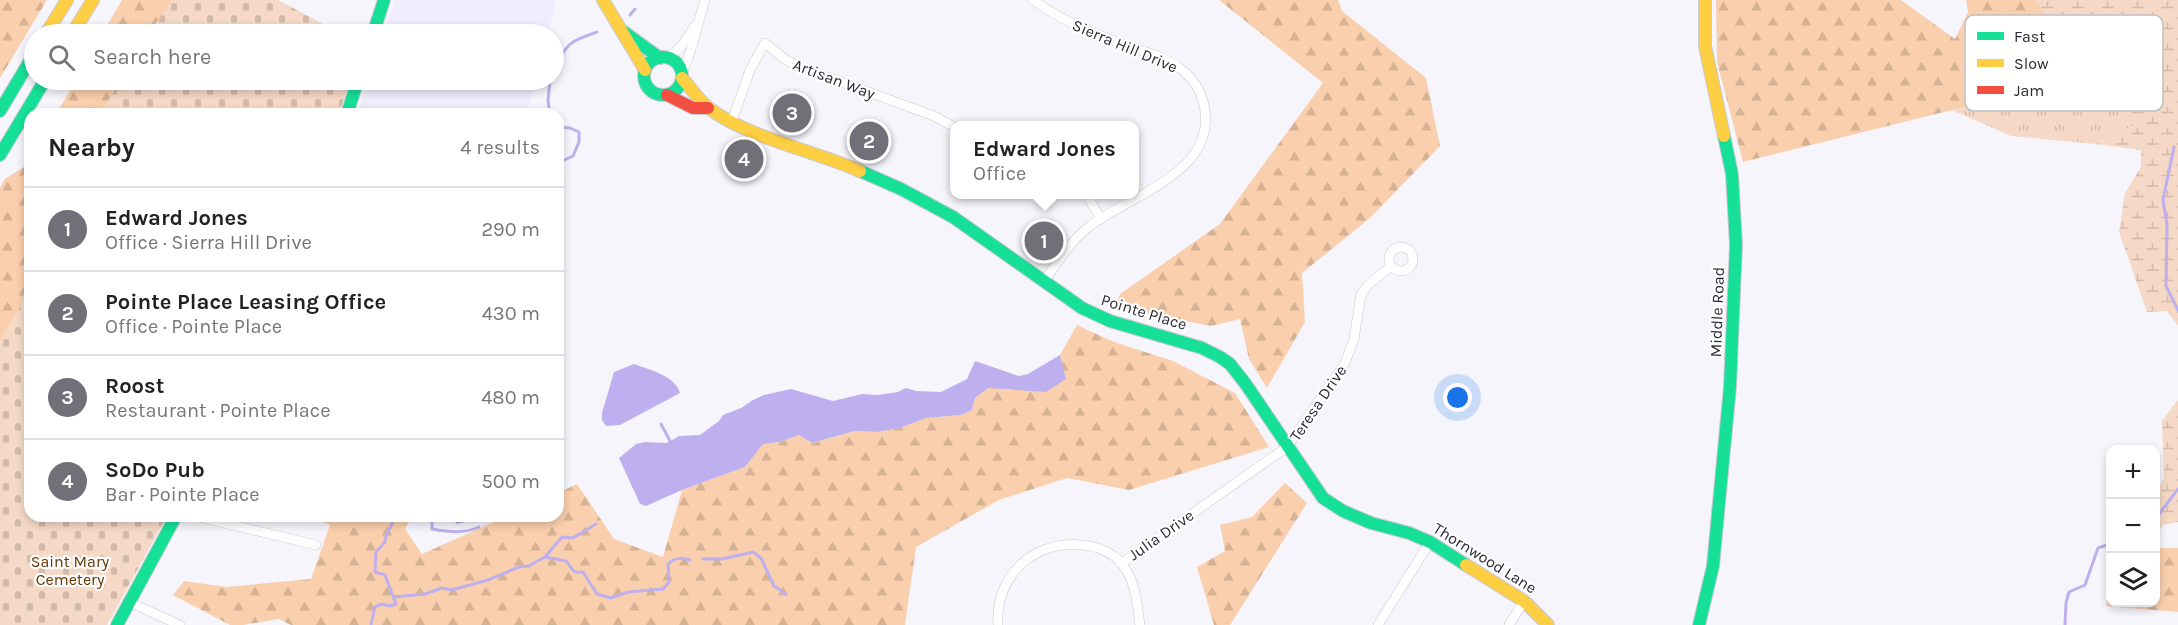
<!DOCTYPE html>
<html lang="en">
<head>
<meta charset="utf-8">
<style>
	body { margin:0; font-family:Karla,sans-serif; background:#f6f6f6; color:#222 }
	.controls { position:absolute; right:18px; bottom:18px; display:grid; overflow:hidden; border-radius:12px; box-shadow:0 3px 9px #0003 }
	.controls button { width:54px; height:54px; display:grid; place-items:center; padding:0; border:0; border-bottom:2px solid #e0e0e0; background:#fff; color:#222; font:30px sans-serif }
	.you { position:absolute; left:1458px; top:398px; width:21px; height:21px; margin:-15px; border:4px solid #fff; border-radius:50%; background:#1a73e8; box-shadow:0 0 0 9px #1a73e833 }
	.badge { display:grid; place-items:center; width:39px; height:39px; border-radius:50%; background:#717079; color:#fff; font-size:20px; font-weight:700 }
	.pin { position:absolute; translate:-50% -50%; border:3px solid #fff; box-shadow:0 2px 6px #0006 }
	.popup { position:absolute; left:950px; top:121px; width:189px; height:78px; box-sizing:border-box; display:grid; place-content:center; border-radius:12px; background:#fff; filter:drop-shadow(0 2px 4px #0005); font-size:20px; white-space:nowrap; color:#767676 }
	.popup b { font-size:22px; color:#222 }
	.popup::after { content:''; position:absolute; left:50%; top:100%; margin-left:-12px; border:12px solid transparent; border-top-color:#fff }
	.list { margin:0; padding:0; list-style:none }
	h2 { display:flex; justify-content:space-between; align-items:center; height:78px; margin:0; padding:0 24px; font-size:26px }
	h2 small { font-size:20px; font-weight:400; color:#767676 }
	.list li { display:grid; grid-template-columns:39px 1fr auto; gap:18px; align-items:center; box-sizing:border-box; height:84px; padding:0 24px; border-top:2px solid #e0e0e0 }
	.list b { display:block; font-size:22px; white-space:nowrap }
	.list p { margin:0; font-size:20px; white-space:nowrap; color:#767676 }
	.list em { font-size:20px; font-style:normal; color:#767676 }
	.icon { flex:none; width:33px; height:33px; fill:none; stroke:currentColor; stroke-width:2; stroke-linecap:round; stroke-linejoin:round }
	.map { position:relative; flex:none; width:2178px; height:625px; overflow:hidden }
	.search { position:absolute; background:#fff; box-shadow:0 3px 9px #0003; left:24px; top:24px; width:540px; height:66px; display:flex; align-items:center; gap:15px; box-sizing:border-box; padding:0 21px; border-radius:33px; color:#767676; font-size:22px }
	.panel { position:absolute; background:#fff; box-shadow:0 3px 9px #0003; left:24px; top:108px; width:540px; height:414px; border-radius:18px }
	.map>svg:first-child { display:block }
</style>
</head>
<body>
<div class="map">
<svg width="2178" height="625" viewBox="0 0 2178 625">
	<defs>
		<pattern id="grass-tufts" width="24" height="20" patternUnits="userSpaceOnUse" patternTransform="scale(1.5)"><rect width="24" height="20" fill="#f5d9c6"/><path d="M3 7l-1-3M5 7V3M7 7l1-3M15 17l-1-3M17 17v-4M19 17l1-3" fill="none" stroke="#d2baab"/></pattern>
		<pattern id="forest-firs" width="22" height="20" patternUnits="userSpaceOnUse" patternTransform="scale(1.5)"><rect width="22" height="20" fill="#facfad"/><path d="M5 1l3.5 6h-7zM16 11l3.5 6h-7z" fill="#d6b295"/></pattern>
		<pattern id="wetland-marsh" width="20" height="14" patternUnits="userSpaceOnUse" patternTransform="scale(1.5)"><rect width="20" height="14" fill="#f5d9c6"/><path d="M1 5h8M5 5V1M11 12h8M15 12V8" fill="none" stroke="#d2baab"/></pattern>
		<pattern id="cemetery-stones" width="16" height="16" patternUnits="userSpaceOnUse" patternTransform="scale(1.5)"><rect width="16" height="16" fill="#f5d9c6"/><path d="M2 7V4a2 2 0 0 1 4 0v3zM10 15v-3a2 2 0 0 1 4 0v3z" fill="#d2baab"/></pattern>
	</defs>
	<rect width="100%" height="100%" fill="#f6f5fc"/>
	<g fill="#f0eefe">
		<polygon points="395,0 556,0 548,34 383,34"/>
		<polygon points="368,80 536,80 527,114 357,114"/>
	</g>
	<polygon fill="url(#grass-tufts)" points="2095,79 2141,122 2095,144 2011,136 1952,110"/>
	<g fill="url(#forest-firs)">
		<polygon points="0,0 47,0 0,78"/>
		<polygon points="122,0 175,0 153,34 102,34"/>
		<polygon points="1219,0 1338,0 1342,11 1426,78 1440,146 1369,219 1302,273 1305,322 1267,388 1249,359 1240,319 1211,326 1114,307 1120,294 1220,224 1323,83"/>
		<polygon points="1716,0 1901,0 1955,39 1968,12 1966,0 2035,0 2095,79 1952,110 1743,162 1717,62"/>
		<polygon points="76,80 123,80 101,114 56,114"/>
		<polygon points="30,163 30,290 0,342 0,188 5,179"/>
		<polygon points="1077,325 1114,342 1173,361 1235,393 1269,447 1129,490 1067,478 999,500 916,547 905,625 291,625 279,619 243,625 230,625 173,595 184,581 226,587 311,579 330,525 309,516 412,516 405,529 422,554 507,516 558,516 558,493 577,484 614,539 663,557 682,490 745,467 762,444 780,442 799,435 813,443 855,431 877,432 900,428 926,418 961,415 972,410 975,398 988,388 998,388 1009,390 1065,379 1060,355"/>
		<polygon points="1285,483 1307,503 1230,625 1214,625 1197,567 1225,551 1220,525 1252,517"/>
		<polygon points="2156,548 2178,548 2178,612 2106,606 2110,585 2110,602 2156,602"/>
	</g>
	<g fill="url(#wetland-marsh)">
		<polygon points="2035,0 2178,0 2178,326 2167,311 2147,312 2119,232 2125,193 2141,167 2141,150 2095,144 2141,122 2095,79"/>
		<polygon points="2178,400 2178,522 2163,525 2156,536 2156,495 2164,477 2162,421"/>
	</g>
	<g fill="url(#cemetery-stones)">
		<polygon points="172,0 278,0 342,34 148,34"/>
		<polygon points="121,80 350,80 339,114 100,114"/>
		<polygon points="30,290 30,516 167,516 107,625 0,625 0,342"/>
	</g>
	<g fill="#beb0ee">
		<polygon points="1060,355 1066,379 1046,392 988,388 975,398 972,410 961,415 926,418 900,428 877,432 855,431 812,443 799,435 780,442 763,444 745,467 682,490 646,506 640,504 619,458 636,444 645,442 667,443 679,436 700,435 719,421 723,415 741,408 753,400 764,395 791,389 833,401 862,394 878,395 898,392 906,388 916,391 941,392 967,379 975,361 1019,376 1028,374"/>
		<path d="M634 364C649 370 675 375 680 393L620 425 606 426 602 420V413L614 372Z"/>
		<polygon points="448,516 494,516 457,524"/>
	</g>
	<g fill="none" stroke-linecap="round" stroke-linejoin="round">
		<g stroke="#beb0ee" stroke-width="3">
			<polyline points="630,15 635,9"/>
			<path d="M554 71C566 43 569 42 597 32"/>
			<polyline points="550,114 548,101 550,80"/>
			<polyline points="558,127 570,128 579,132 579,142 573,156 558,163"/>
			<polyline points="2174,147 2163,200 2167,224 2166,286 2178,310"/>
			<polyline points="661,424 670,441 669,443"/>
			<path d="M432 516V529C449 532 463 534 479 527"/>
			<polyline points="2156,518 2178,489"/>
			<polyline points="545,557 562,537 573,538 596,524"/>
			<polyline points="703,559 722,559 753,552 761,558 774,586 786,594"/>
			<path d="M394 597 425 594 442 588 452 590 488 580 519 567 529 566 545 557 566 561C573 568 571 574 583 572L597 594 611 598 628 592 663 589 669 582 668 564C675 557 681 558 690 560"/>
			<path d="M371 625 375 607 382 604 389 606 396 604 385 575 375 572 376 552 385 542C385 532 393 526 395 516"/>
			<polyline points="2065,625 2066,603 2069,592 2085,585 2098,548 2110,544"/>
		</g>
		<g stroke="#c9c8d1" stroke-width="10">
			<g id="street">
				<path d="M1033 0C1061 20 1090 32 1122 44 1141 51 1165 56 1181 69 1194 79 1203 94 1205 111 1213 174 1130 195 1090 226 1071 240 1058 262 1044 281"/>
				<polyline points="668,58 681,47 695,26"/>
				<path d="M682 72C694 49 697 24 705 0"/>
				<polyline points="732,121 750,70 765,43 786,60 800,67 934,116 954,127"/>
				<polyline points="1086,194 1101,219"/>
				<circle cx="1401" cy="259" r="12"/>
				<polyline points="195,516 316,545"/>
				<polyline points="1122,563 1287,447 1345,363 1354,339 1361,294 1369,284 1391,266"/>
				<polyline points="129,602 180,625"/>
				<path d="M998 625C995 576 1033 540 1082 545 1096 546 1113 552 1122 564 1136 581 1137 604 1140 625"/>
				<polyline points="1378,625 1430,542"/>
				<polyline points="1509,625 1524,601"/>
			</g>
		</g>
		<g stroke="#c9c8d1" stroke-width="14">
			<g id="fast">
				<polyline points="624,32 660,58"/>
				<polyline points="373,34 384,0"/>
				<circle cx="663" cy="76" r="19"/>
				<polyline points="0,111 34,54"/>
				<polyline points="347,114 358,80"/>
				<polyline points="0,155 45,80"/>
				<polyline points="860,171 901,189 953,217 1082,308 1110,321 1202,348 1220,357 1230,364 1245,383 1323,498 1343,511 1371,523 1409,533 1430,542 1466,565"/>
				<polyline points="117,625 176,516"/>
				<polyline points="1699,625 1713,566 1730,387 1736,245 1732,174 1724,136"/>
			</g>
		</g>
		<g stroke="#c9c8d1" stroke-width="14">
			<g id="slow">
				<polyline points="603,0 645,70"/>
				<polyline points="1705,0 1705,46 1724,136"/>
				<polyline points="46,34 67,0"/>
				<polyline points="72,34 93,0"/>
				<path d="M682 78C691 88 699 101 710 109 749 138 815 151 860 171"/>
				<polyline points="1466,565 1524,601 1548,625"/>
			</g>
		</g>
		<g stroke="#c9c8d1" stroke-width="14">
			<polyline id="jam" points="667,95 693,108 708,108"/>
		</g>
		<use href="#street" stroke="#fefeff" stroke-width="9"/>
		<use href="#fast" stroke="#16e098" stroke-width="12"/>
		<use href="#slow" stroke="#ffcf43" stroke-width="12"/>
		<use href="#jam" stroke="#f24e42" stroke-width="12"/>
	</g>
	<g text-anchor="middle" dominant-baseline="central" stroke-width="4.5" stroke-linejoin="round" paint-order="stroke">
		<g font-size="16" fill="#2a2833" stroke="#fff">
			<text transform="translate(1125 46) rotate(23)">Sierra Hill Drive</text>
			<text transform="translate(834 79) rotate(21)">Artisan Way</text>
			<text transform="translate(1144 312) rotate(17)">Pointe Place</text>
			<text transform="translate(1717 312) rotate(-88)">Middle Road</text>
			<text transform="translate(1318 403) rotate(-56)">Teresa Drive</text>
			<text transform="translate(1161 535) rotate(-35)">Julia Drive</text>
			<text transform="translate(1485 558) rotate(32)">Thornwood Lane</text>
		</g>
		<g font-size="16" fill="#663500" stroke="#fff">
			<text x="70" y="561">Saint Mary<tspan x="70" dy="18">Cemetery</tspan></text>
		</g>
	</g>
	<rect x="1965" y="15" width="198" height="96" rx="9" fill="#fff" stroke="#bfbec2" stroke-width="1.5"/>
	<rect x="1977" y="32" width="27" height="8" fill="#16e098"/>
	<rect x="1977" y="59" width="27" height="8" fill="#ffcf43"/>
	<rect x="1977" y="86" width="27" height="8" fill="#f24e42"/>
	<g font-size="16" fill="#2a2833">
		<text x="2014" y="42">Fast</text>
		<text x="2014" y="69">Slow</text>
		<text x="2014" y="96">Jam</text>
	</g>
</svg>
<div class="controls">
<button>+</button>
<button>−</button>
<button><svg class="icon" aria-label="layers" viewBox="0 0 24 24"><path d="M12 4l9 5-9 5-9-5zM3 14l9 5 9-5"/></svg></button>
</div>
<div class="you"></div>
<div class="pin badge" style="left:1044px;top:241px">1</div>
<div class="popup"><b>Edward Jones</b>Office</div>
<div class="pin badge" style="left:869px;top:141px">2</div>
<div class="pin badge" style="left:792px;top:113px">3</div>
<div class="pin badge" style="left:744px;top:159px">4</div>
<div class="search"><svg class="icon" aria-label="search" viewBox="0 0 24 24"><circle cx="10" cy="10" r="6"/><path d="M15 15l6 6"/></svg>Search here</div>
<section class="panel">
<h2>Nearby<small>4 results</small></h2>
<ul class="list">
<li><span class="badge">1</span><div><b>Edward Jones</b><p>Office · Sierra Hill Drive</p></div><em>290 m</em></li>
<li><span class="badge">2</span><div><b>Pointe Place Leasing Office</b><p>Office · Pointe Place</p></div><em>430 m</em></li>
<li><span class="badge">3</span><div><b>Roost</b><p>Restaurant · Pointe Place</p></div><em>480 m</em></li>
<li><span class="badge">4</span><div><b>SoDo Pub</b><p>Bar · Pointe Place</p></div><em>500 m</em></li>
</ul>
</section>
</div>
</body>
</html>
